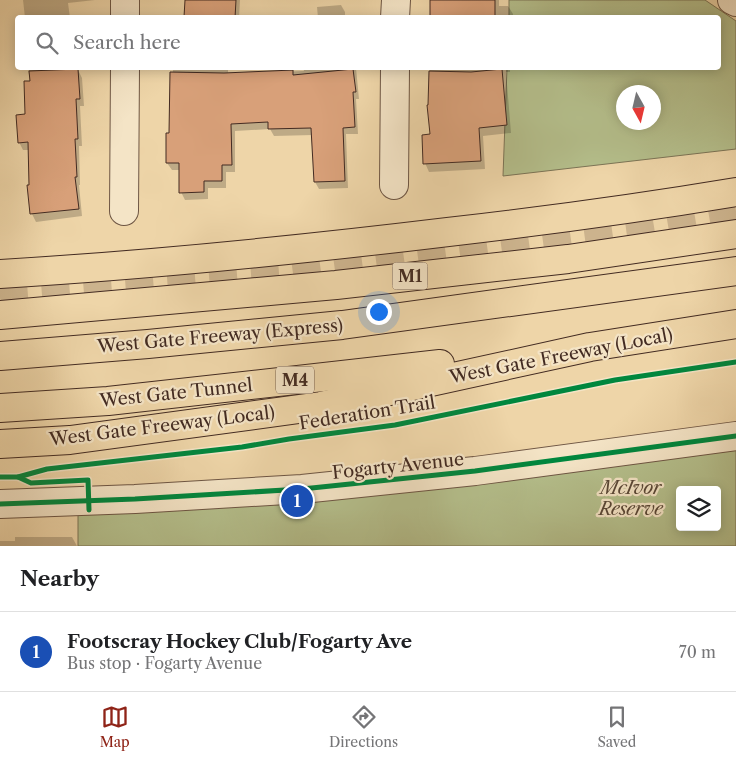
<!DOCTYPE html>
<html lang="en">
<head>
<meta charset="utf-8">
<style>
	body { margin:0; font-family:"Libre Caslon Text",serif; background:#f6f6f6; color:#202124 }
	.controls { position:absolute; right:15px; bottom:15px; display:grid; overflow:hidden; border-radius:5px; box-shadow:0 2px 12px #0003 }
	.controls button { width:45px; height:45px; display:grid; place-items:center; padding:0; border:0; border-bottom:1px solid #e0e0e0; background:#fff; color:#202124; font:25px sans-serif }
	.compass { position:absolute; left:616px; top:85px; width:45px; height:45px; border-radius:50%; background:#fff; box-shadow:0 2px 12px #0003; rotate:172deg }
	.you { position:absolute; left:378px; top:311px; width:18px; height:18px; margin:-12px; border:4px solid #fff; border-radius:50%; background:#1a73e8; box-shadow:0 0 0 8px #1a73e833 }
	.badge { display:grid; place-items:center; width:32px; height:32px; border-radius:50%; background:#8f2418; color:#fff; font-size:16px; font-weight:700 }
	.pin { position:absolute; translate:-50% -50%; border:2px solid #fff; box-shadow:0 1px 5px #0006 }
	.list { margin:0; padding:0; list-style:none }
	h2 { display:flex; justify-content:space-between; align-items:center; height:65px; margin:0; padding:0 20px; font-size:21px }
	h2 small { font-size:16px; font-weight:400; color:#757577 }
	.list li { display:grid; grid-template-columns:32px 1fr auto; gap:15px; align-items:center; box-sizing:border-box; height:80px; padding:0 20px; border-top:1px solid #e0e0e0 }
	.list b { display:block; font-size:19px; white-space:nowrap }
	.list p { margin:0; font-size:16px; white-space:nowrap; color:#757577 }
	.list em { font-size:16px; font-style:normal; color:#757577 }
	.icon { flex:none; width:28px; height:28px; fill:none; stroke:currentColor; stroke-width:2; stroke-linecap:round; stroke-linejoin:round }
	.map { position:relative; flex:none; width:736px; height:546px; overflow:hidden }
	.search { position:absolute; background:#fff; box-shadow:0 2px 12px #0003; left:15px; right:15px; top:15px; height:55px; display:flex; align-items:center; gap:12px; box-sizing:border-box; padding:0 18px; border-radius:5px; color:#757577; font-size:19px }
	.sheet { height:145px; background:#fff }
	nav { display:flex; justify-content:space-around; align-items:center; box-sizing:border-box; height:70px; border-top:1px solid #e0e0e0; background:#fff; font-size:14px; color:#757577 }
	nav a { display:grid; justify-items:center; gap:2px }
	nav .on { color:#8f2418 }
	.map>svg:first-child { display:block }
</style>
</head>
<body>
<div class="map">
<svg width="736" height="546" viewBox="0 0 736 546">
	<rect width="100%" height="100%" fill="#eed5a8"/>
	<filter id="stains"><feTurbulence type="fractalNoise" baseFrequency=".004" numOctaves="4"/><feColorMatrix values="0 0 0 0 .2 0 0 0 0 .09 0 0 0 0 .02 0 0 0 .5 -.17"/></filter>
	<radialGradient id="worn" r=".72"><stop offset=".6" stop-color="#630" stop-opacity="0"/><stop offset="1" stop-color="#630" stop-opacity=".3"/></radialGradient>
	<g fill="#b4be8b" stroke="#7c7456" fill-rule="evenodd">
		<path d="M509 0H705L736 21V149L503 176 507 68H718V18L509 17ZM624 92H654V122H624Z"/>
		<path d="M736 436V546H78V502ZM680 490H717V527H680Z"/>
	</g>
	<g fill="#0003">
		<polygon points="23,0 95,0 68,3 70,18 25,18"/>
		<polygon points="186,0 240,0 239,18 185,18"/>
		<polygon points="430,0 499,0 499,6 508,6 513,14 513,18 431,18 431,4"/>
		<polygon points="341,5 345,12 345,18 318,18 317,7"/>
		<polygon points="28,68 74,68 74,70 78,70 82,78 84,106 80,106 82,146 79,146 80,185 79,185 82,216 36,222 32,214 28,186 31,186 29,150 23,150 19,142 26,115 30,82"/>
		<polygon points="173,68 228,68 228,74 304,71 303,68 356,68 359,99 356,99 358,134 346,134 348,188 319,189 315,182 313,135 274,136 270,129 235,131 235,172 226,172 226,188 208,188 208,199 185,200 181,192 180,170 172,170 167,163 171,135"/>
		<polygon points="430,68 510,68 510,72 506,72 511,133 483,136 485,169 429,172 425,163 431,135 430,106"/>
		<polygon points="15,537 72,537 77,546 0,546 0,541 15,541"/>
	</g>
	<g fill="#d8a079" stroke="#432b22">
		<polygon points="185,0 236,0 235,18 184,17"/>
		<rect x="430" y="0" width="65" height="18"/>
		<polygon points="78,69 80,99 76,99 78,139 75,139 77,177 75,177 79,209 30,214 27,185 29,185 28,142 18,143 16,115 25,114 24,81 30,81 29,71"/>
		<polygon points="353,69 356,92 353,92 355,127 343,128 345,181 314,182 311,128 268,129 268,122 231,124 232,165 222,165 222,181 204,181 204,192 179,193 179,163 166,163 166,133 169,133 170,72 224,73 293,70 293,75"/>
		<polygon points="502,69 507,125 479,128 481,161 423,164 422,135 430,134 427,105 428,105 429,71 471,72"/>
	</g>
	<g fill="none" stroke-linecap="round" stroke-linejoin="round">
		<polyline stroke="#ccb38d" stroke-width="28" stroke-dasharray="28 14" stroke-linecap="butt" points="0,297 290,275 629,229 736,211"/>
		<g stroke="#6e5644" stroke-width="30">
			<g id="minor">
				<polyline points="732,0 736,2"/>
				<polyline points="125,18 125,0"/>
				<polyline points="395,18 396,0"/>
				<polyline points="394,185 395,68"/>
				<polyline points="124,211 125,68"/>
				<polyline points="0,504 135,499 302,489 475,471 736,436"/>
			</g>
		</g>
		<g stroke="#432b22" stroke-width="30">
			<g id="highway">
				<path d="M0 274C150 265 299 250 448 232 544 221 640 208 736 192"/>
				<polyline points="0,315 336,285 568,259 736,234"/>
				<polyline points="0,356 148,344 342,325 736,271"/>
				<polyline points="0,408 108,401 440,364"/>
				<polyline points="0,444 70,440 321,406 590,347 736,324"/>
			</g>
		</g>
		<use href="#minor" stroke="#f4e4c6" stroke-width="28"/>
		<use href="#highway" stroke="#eed5a8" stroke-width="28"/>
		<g stroke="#f4e4c6" stroke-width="8">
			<g id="cycleway">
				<polyline points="0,477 18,477 47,469 242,447 289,439 395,425 615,380 736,362"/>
				<polyline points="18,477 31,483 88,480 89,510"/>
				<polyline points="0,504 135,499 302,489 475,471 736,436"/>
			</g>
		</g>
		<use href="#cycleway" stroke="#00873e" stroke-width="5"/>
	</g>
	<g text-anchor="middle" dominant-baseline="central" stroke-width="4.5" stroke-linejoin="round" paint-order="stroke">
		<g fill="#f4e4c6" stroke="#786253" stroke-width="1">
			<rect x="392.5" y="262.5" width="35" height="27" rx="4"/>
			<rect x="276" y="366.5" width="38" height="27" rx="4"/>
		</g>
		<g font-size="16" font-weight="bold" fill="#432b22">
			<text x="410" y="276">M1</text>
			<text x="295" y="380">M4</text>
		</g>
		<g font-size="18" fill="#432b22" stroke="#f4e4c6">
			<text transform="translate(220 336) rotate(-5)">West Gate Freeway (Express)</text>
			<text transform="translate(561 356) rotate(-11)">West Gate Freeway (Local)</text>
			<text transform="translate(176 393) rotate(-6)">West Gate Tunnel</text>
			<text transform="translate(367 413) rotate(-9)">Federation Trail</text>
			<text transform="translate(162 426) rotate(-7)">West Gate Freeway (Local)</text>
			<text transform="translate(398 466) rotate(-6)">Fogarty Avenue</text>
		</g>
		<g font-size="18" font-style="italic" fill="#5a4837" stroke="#f4e4c6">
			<text x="631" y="488">McIvor<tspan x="631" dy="21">Reserve</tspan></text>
		</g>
	</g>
	<rect width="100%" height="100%" filter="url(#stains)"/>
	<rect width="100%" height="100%" fill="url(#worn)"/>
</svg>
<div class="controls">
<button><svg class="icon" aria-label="layers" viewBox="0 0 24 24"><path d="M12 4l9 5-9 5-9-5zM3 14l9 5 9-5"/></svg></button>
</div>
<svg class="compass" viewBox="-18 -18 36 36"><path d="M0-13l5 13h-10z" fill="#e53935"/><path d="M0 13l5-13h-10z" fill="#757577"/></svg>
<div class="you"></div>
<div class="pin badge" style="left:297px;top:501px;background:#1a4fb4">1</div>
<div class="search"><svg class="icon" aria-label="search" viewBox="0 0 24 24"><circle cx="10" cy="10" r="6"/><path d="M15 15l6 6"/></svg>Search here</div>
</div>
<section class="sheet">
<h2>Nearby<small></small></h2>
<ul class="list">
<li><span class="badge" style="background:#1a4fb4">1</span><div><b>Footscray Hockey Club/Fogarty Ave</b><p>Bus stop · Fogarty Avenue</p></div><em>70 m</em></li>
</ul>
</section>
<nav>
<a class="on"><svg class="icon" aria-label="map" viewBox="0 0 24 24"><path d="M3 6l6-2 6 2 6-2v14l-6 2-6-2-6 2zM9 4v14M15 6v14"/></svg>Map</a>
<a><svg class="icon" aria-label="directions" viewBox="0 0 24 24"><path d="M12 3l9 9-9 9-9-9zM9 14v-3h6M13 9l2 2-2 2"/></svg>Directions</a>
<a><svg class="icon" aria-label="saved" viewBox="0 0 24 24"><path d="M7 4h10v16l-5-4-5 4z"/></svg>Saved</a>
</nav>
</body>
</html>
